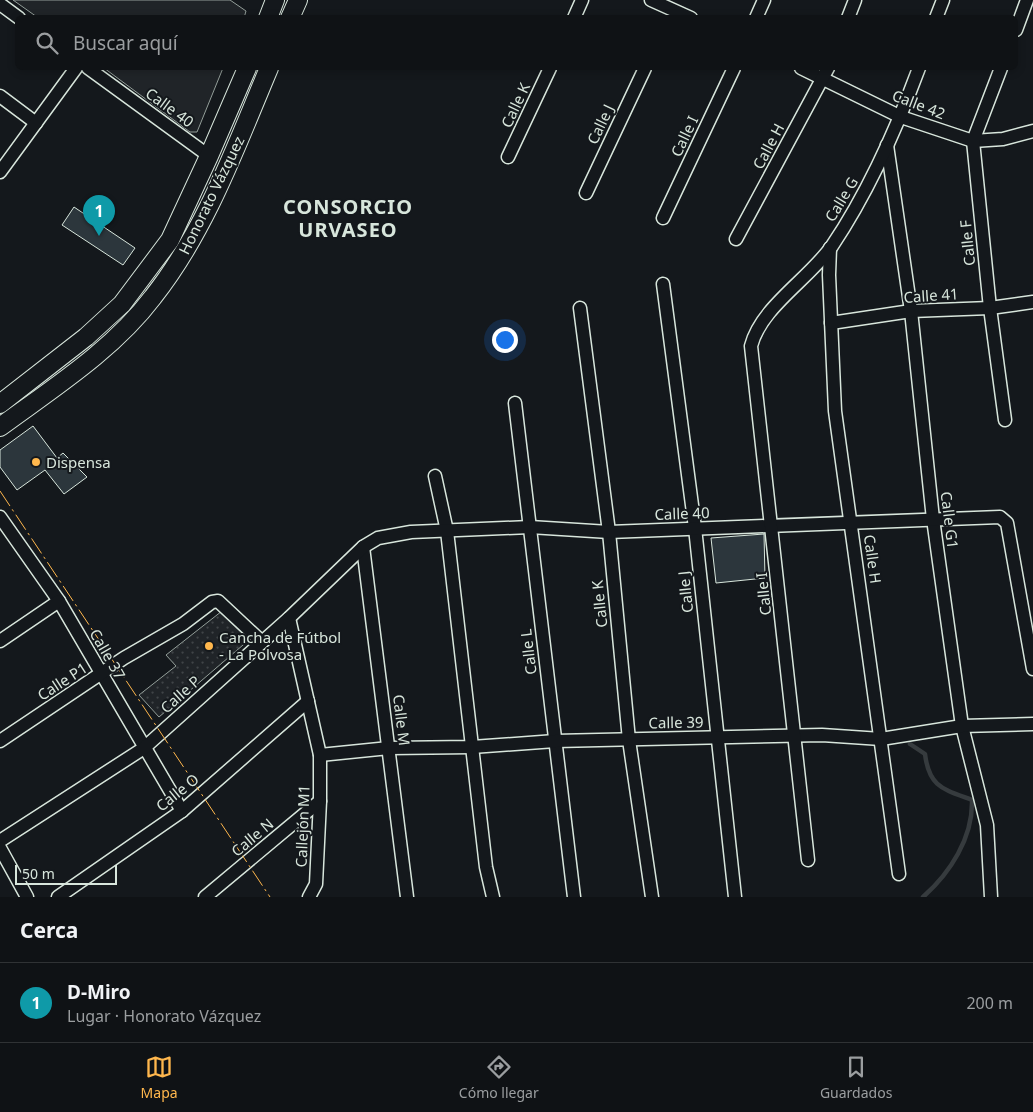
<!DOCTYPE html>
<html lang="es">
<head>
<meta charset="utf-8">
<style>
	body { margin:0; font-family:"Noto Sans",sans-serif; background:#181b1e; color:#f1f3f6 }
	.scale { position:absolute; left:15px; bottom:12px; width:102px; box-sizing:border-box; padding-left:5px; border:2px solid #d8e6dc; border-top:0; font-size:14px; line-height:18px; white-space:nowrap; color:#d8e6dc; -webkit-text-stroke:4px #14181c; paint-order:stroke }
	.you { position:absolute; left:504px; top:339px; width:18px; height:18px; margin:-12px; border:4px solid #fff; border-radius:50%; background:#1a73e8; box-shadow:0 0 0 8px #1a73e833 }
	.badge { display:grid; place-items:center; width:32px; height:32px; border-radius:50%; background:#ffb74d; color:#fff; font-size:16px; font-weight:700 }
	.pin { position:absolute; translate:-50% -41px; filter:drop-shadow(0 1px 2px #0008) }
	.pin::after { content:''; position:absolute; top:26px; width:18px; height:15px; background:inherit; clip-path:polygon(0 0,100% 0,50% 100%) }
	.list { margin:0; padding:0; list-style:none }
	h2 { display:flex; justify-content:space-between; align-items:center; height:65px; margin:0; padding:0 20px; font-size:21px }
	h2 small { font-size:16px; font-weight:400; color:#9b9ea0 }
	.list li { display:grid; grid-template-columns:32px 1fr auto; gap:15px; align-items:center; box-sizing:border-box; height:80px; padding:0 20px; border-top:1px solid #2f3234 }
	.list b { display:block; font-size:19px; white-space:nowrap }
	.list p { margin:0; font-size:16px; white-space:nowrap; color:#9b9ea0 }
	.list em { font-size:16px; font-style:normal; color:#9b9ea0 }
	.icon { flex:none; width:28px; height:28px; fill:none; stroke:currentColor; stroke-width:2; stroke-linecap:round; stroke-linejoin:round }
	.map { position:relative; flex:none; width:1033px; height:897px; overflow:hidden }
	.search { position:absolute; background:#0f1215; box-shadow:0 2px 8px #0003; left:15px; right:15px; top:15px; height:55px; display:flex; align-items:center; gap:12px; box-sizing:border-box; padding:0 18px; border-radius:8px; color:#9b9ea0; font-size:19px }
	.sheet { height:145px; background:#0f1215 }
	nav { display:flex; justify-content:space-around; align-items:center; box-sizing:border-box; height:70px; border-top:1px solid #2f3234; background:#0f1215; font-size:14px; color:#9b9ea0 }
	nav a { display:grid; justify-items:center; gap:2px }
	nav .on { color:#ffb74d }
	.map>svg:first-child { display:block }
</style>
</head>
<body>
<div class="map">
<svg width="1033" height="897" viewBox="0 0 1033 897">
	<defs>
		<pattern id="park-dots" width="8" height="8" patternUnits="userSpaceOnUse" patternTransform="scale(1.25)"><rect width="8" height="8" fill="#202428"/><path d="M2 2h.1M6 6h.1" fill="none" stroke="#404447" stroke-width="1.8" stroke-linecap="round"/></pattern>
	</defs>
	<rect width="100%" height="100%" fill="#14181c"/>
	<g fill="#202428" stroke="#939e99">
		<polygon points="13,0 230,0 246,11 244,18 37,17"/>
		<polygon points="104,68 223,68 197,132 190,132"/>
	</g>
	<polygon fill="url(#park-dots)" stroke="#939e99" points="222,611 250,639 159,717 139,695 176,666 166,655"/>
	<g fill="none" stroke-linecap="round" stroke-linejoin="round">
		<path stroke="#363b3e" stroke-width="4.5" d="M910 744 925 754C929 787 943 789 972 800 973 838 950 873 923 897"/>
	</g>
	<g fill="#2c363c" stroke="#d8e6dc">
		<polygon points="74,207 135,248 123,265 62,225"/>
		<polygon points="33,426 57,458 63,453 87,477 64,494 45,470 17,490 0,467 0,450"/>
		<polygon points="764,534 765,578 716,583 711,538"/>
	</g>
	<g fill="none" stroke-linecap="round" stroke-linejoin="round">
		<g stroke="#d8e6dc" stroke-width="15">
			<g id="street">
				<polyline points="651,0 691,18"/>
				<polyline points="0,4 19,18"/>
				<polyline points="574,18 582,0"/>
				<polyline points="756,18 764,0"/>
				<polyline points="848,18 855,0"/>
				<polyline points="936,18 943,0"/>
				<polyline points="1016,30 1027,0"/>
				<polyline points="88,68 209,156"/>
				<polyline points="801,68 901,117 973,141 1003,139 1033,131"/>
				<polyline points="1001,68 973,141 990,308 1005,420"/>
				<polyline points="0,96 36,123"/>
				<polyline points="887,145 911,311 933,519 962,726 987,825 991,897"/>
				<polyline points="508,157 550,68"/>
				<polyline points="0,172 76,68"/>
				<polyline points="586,193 645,68"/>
				<polyline points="663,218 734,68"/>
				<polyline points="736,239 828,68"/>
				<polyline points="830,248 829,275 835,411 899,874"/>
				<polyline points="663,284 695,528 735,897"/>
				<polyline points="580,308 609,532 629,740 652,897"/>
				<polyline points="831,323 911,311 990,308 1033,302"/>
				<polyline points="515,403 574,897"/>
				<polyline points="435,476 447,531 486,867 493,897"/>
				<polyline points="0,517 59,601 182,811"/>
				<polyline points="363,547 407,897"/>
				<polyline points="289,618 320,755 320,801 316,884 309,897"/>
				<polyline points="0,641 59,601"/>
				<polyline points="0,741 124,658 183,624 212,602 218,601 262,642"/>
				<polyline points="320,755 389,748 472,747 555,741 822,735 881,739 962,726 1033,724"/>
				<polyline points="0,841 144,748 289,618 363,547 378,538 411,532 530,527 609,532 1000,517 1007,523 1033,669"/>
				<polyline points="0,848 27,897"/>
				<path d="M808 860 751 346C761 307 809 279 832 246 869 191 896 130 919 68"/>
				<polyline points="58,897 182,811 308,701"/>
				<polyline points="205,897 320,801"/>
			</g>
		</g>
		<g stroke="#d8e6dc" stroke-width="20">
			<g id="secondary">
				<polyline points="268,18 275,0"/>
				<polyline points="290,18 298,0"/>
				<polyline points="0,404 86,337 122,304 170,240 209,156 247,68"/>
				<path d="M0 427C53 388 113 350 153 297 206 230 236 146 269 68"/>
			</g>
		</g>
		<use href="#street" stroke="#14181c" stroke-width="12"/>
		<use href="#secondary" stroke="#14181c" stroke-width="18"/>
		<polyline stroke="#ffb74d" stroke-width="1" stroke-dasharray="18 4 2.5 4" stroke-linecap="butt" points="0,491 270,897"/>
	</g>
	<g fill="#ffb74d" stroke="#14181c" stroke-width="2">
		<circle cx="36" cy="462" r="5"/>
		<circle cx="209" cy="646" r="5"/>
	</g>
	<g text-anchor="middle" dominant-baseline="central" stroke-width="4" stroke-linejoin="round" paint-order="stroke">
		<g font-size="15" fill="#d8e6dc" stroke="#14181c">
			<text transform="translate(919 104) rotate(21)">Calle 42</text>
			<text transform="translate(515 105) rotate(-65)">Calle K</text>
			<text transform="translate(170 107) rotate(36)">Calle 40</text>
			<text transform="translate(600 124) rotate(-65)">Calle J</text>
			<text transform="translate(684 136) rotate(-65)">Calle I</text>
			<text transform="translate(768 146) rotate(-62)">Calle H</text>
			<text transform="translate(211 195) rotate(-64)">Honorato Vázquez</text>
			<text transform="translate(841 199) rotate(-59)">Calle G</text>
			<text transform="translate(967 243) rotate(-96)">Calle F</text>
			<text transform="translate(931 295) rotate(-4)">Calle 41</text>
			<text transform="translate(682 513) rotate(-2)">Calle 40</text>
			<text transform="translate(950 520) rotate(83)">Calle G1</text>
			<text transform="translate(873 559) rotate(82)">Calle H</text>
			<text transform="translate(685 592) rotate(-96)">Calle J</text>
			<text transform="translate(763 594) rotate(-96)">Calle I</text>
			<text transform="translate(599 604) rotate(-96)">Calle K</text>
			<text transform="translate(528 652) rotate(-97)">Calle L</text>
			<text transform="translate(108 654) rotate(60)">Calle 37</text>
			<text transform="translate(62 681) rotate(-33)">Calle P1</text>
			<text transform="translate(180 694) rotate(-42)">Calle P</text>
			<text transform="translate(402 720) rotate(83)">Calle M</text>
			<text transform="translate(676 722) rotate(-1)">Calle 39</text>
			<text transform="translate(177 792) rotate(-39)">Calle O</text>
			<text transform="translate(302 826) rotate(-88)">Callejón M1</text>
			<text transform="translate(252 837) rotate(-40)">Calle N</text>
		</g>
		<g font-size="15" fill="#d8e6dc" stroke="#14181c" text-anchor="start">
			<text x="46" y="462">Dispensa</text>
			<text x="219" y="637">Cancha de Fútbol<tspan x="219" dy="17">- La Polvosa</tspan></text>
		</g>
		<g font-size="20" font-weight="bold" letter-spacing="1" fill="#d8e6dc" stroke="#14181c">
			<text x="348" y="206">CONSORCIO<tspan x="348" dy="23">URVASEO</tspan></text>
		</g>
	</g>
</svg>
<div class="scale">50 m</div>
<div class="you"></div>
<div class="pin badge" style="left:99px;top:236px;background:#0f9aa8">1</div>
<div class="search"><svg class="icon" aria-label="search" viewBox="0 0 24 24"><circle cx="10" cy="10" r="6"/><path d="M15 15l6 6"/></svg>Buscar aquí</div>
</div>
<section class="sheet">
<h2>Cerca<small></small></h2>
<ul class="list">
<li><span class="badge" style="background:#0f9aa8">1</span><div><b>D-Miro</b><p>Lugar · Honorato Vázquez</p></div><em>200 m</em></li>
</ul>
</section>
<nav>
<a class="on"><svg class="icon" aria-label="map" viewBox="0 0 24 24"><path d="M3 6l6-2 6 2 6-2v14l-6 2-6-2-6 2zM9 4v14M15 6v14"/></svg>Mapa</a>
<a><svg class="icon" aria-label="directions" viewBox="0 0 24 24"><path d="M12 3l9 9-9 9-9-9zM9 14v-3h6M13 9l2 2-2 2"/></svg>Cómo llegar</a>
<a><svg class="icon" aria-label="saved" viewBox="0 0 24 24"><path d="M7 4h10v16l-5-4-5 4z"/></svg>Guardados</a>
</nav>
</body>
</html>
